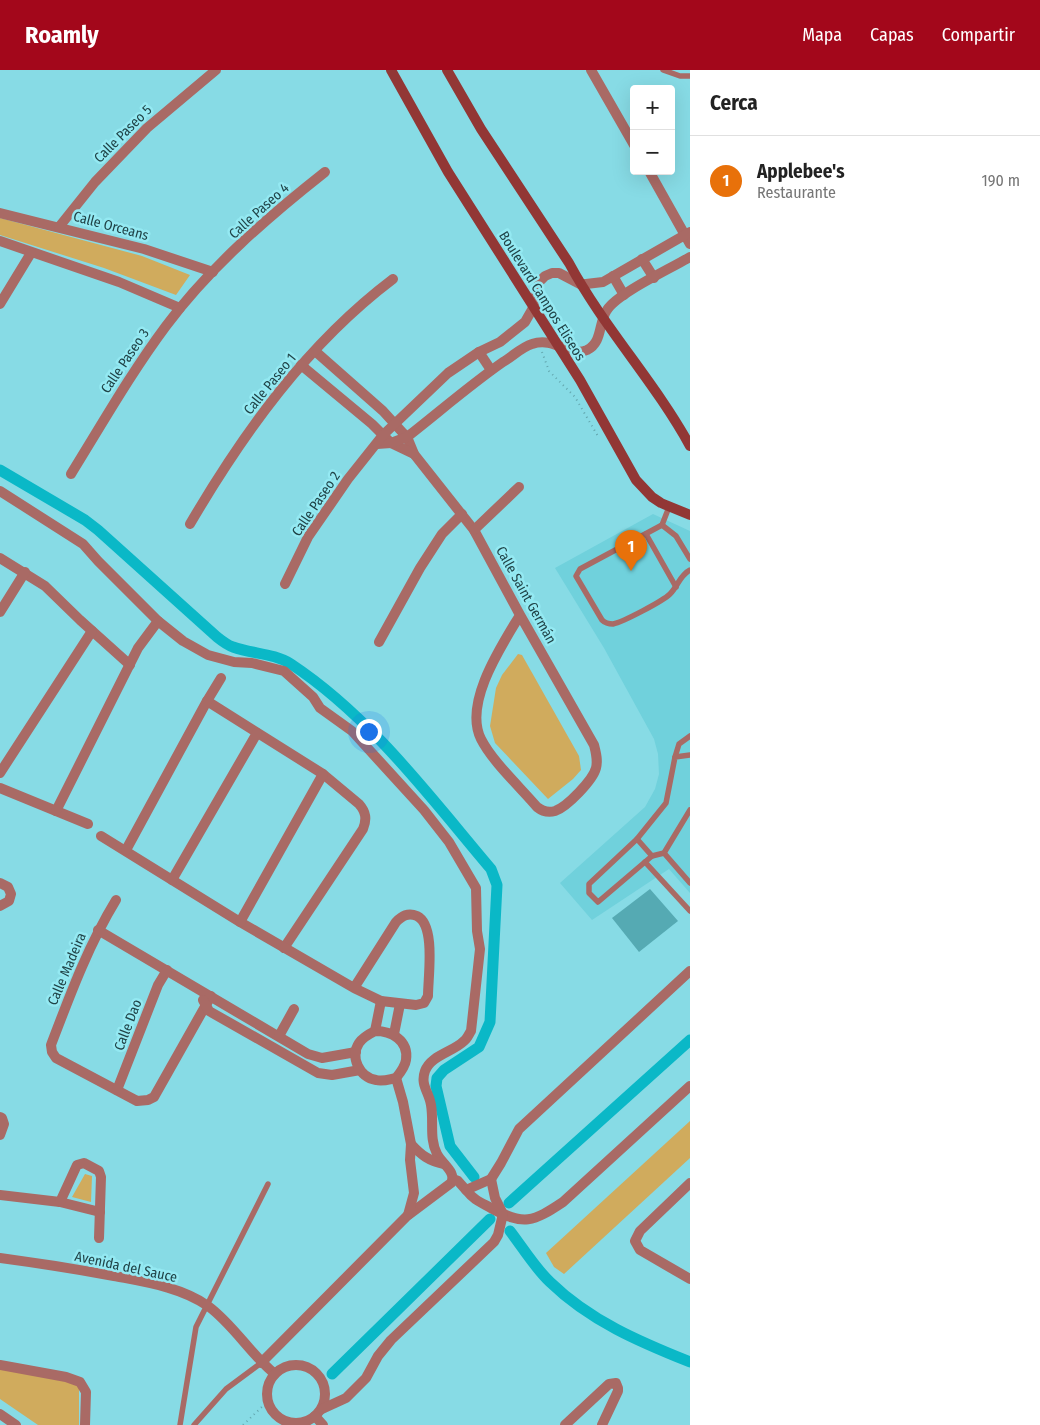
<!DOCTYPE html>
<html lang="es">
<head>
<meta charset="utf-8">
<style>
	body { margin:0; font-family:"Fira Sans Condensed",sans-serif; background:#f6f6f6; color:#222 }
	.controls { position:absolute; right:15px; top:15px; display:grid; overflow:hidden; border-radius:5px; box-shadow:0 5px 20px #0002 }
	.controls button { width:45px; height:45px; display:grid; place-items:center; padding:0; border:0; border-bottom:1px solid #e0e0e0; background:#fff; color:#222; font:25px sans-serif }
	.you { position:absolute; left:368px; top:661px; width:18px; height:18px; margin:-12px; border:4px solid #fff; border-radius:50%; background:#1a73e8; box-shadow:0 0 0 8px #1a73e833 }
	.badge { display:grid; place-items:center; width:32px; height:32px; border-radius:50%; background:#a3071b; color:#fff; font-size:16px; font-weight:700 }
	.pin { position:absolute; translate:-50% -41px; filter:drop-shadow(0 1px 2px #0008) }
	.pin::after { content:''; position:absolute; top:26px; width:18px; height:15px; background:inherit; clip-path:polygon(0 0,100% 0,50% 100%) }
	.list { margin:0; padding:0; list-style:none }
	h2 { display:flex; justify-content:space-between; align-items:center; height:65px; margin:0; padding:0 20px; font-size:21px }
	h2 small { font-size:16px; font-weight:400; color:#767676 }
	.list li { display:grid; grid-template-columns:32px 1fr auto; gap:15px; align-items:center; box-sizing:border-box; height:90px; padding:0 20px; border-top:1px solid #e0e0e0 }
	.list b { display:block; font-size:19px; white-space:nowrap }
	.list p { margin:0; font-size:16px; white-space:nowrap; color:#767676 }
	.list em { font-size:16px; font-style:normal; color:#767676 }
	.map { position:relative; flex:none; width:690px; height:1355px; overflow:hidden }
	header { display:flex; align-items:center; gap:30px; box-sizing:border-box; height:70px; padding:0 25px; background:#a3071b; color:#fff }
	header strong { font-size:24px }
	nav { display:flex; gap:28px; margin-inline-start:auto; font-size:18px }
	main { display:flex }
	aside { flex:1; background:#fff }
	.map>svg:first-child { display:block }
</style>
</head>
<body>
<header>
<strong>Roamly</strong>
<nav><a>Mapa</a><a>Capas</a><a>Compartir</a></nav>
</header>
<main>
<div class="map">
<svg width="690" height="1355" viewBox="0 0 690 1355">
	<rect width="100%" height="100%" fill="#87dbe5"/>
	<polygon fill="#70d1dc" points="653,444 690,461 690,823 669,799 592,850 560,813 645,737 655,719 659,704 658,684 654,669 604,578 555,498"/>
	<g fill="#d0ab5d">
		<polygon points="0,148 142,186 190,205 176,225 104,198 0,165"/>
		<polygon points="518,584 522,585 579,686 581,700 573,709 548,729 495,673 490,656 496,618 502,605"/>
		<polygon points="690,1051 690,1088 564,1204 554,1197 546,1183"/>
		<polygon points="85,1104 92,1106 91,1132 72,1127"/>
		<polygon points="0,1299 79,1314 79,1355 38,1355 0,1329"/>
	</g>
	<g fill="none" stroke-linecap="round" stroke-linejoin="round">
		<g stroke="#0ab8c7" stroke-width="11">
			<path d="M0 400 85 450 98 460 217 567C222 571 227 575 233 577 252 584 274 583 291 594 371 647 430 727 491 799L497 815 490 952 479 977 444 1000 437 1008 436 1016 450 1076 474 1107"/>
			<polyline points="509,1133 690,970"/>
			<path d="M510 1161C523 1178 535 1198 550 1212 590 1251 640 1272 690 1292"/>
			<polyline points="332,1304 490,1149"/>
		</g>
	</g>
	<polygon fill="#55aab3" points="650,819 678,851 639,882 612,848"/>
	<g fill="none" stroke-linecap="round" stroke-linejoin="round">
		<g stroke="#63a6ae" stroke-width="2" stroke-dasharray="1 4" stroke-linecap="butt">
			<polyline points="542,282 549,301 575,327 599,368"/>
			<polyline points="243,1355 267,1332"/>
		</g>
		<g stroke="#a96a65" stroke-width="5.5">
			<polyline points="663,0 680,6 690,6"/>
			<path d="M669 437 662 455 580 499 576 506 602 550C605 553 609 554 613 554 623 552 663 531 670 524 678 516 680 505 690 500"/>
			<polyline points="662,455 676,466 690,489"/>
			<polyline points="646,464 676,517"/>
			<polyline points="675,687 679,674 690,666"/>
			<polyline points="637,769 652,786 664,783 690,740"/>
			<polyline points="664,783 690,813"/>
			<polyline points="652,786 598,832 589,823 589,814 637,769 666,733 675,687 690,685"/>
			<polyline points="645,792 690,841"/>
			<polyline points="180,1355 196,1257 268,1114"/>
			<polyline points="194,1355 226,1319 261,1293"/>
		</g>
		<g stroke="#a96a65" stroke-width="10">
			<polyline points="591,0 634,75"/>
			<polyline points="649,101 690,174"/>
			<polyline points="0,143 144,179 213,202"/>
			<polyline points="59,157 95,112 147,58 216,0"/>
			<polyline points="0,171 119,212 180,238"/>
			<polyline points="642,189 654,208"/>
			<polyline points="613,206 624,225"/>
			<polyline points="0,234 31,183"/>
			<path d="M315 281 383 341 403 363 407 367 414 384 474 460 520 545 594 675C596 683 598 690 596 698 593 710 567 737 555 741 548 743 542 741 537 737 520 717 492 691 481 669 463 633 502 575 520 545"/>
			<polyline points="479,282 491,300"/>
			<polyline points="301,295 372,354 391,373 414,384"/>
			<path d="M377 374 391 373 407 367C439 342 470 315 503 292 513 286 522 277 532 274 555 266 569 288 587 280 603 272 598 253 607 240 618 223 670 199 690 187"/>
			<path d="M71 404C102 354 131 303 166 256 210 197 268 147 325 102"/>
			<path d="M0 421 83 474 98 491 158 551 183 571 208 585 234 592 252 593 284 601 313 627 320 638 352 661 424 740 449 772 476 818 477 861 480 879 471 961C469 964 467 969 464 971 453 982 431 985 425 1001 420 1015 429 1022 431 1035 434 1052 429 1068 437 1084 442 1094 457 1102 451 1113L407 1146 261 1293"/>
			<path d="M190 454C244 362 307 274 393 209"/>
			<polyline points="474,460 519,417"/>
			<polyline points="0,488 45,516 80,550 130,595"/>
			<polyline points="285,514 308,467 348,409 383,365 448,303 479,282 500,272 525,252 533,238 539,212 545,206 552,203 559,203 580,214 586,214 603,212 690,162"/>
			<polyline points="0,542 25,502"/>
			<polyline points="379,572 420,498 442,464 462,444"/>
			<path d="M207 631 323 704 359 734C366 742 367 749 363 759L284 878"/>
			<polyline points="0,703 92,561"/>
			<polyline points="0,718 88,754"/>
			<polyline points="56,741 138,578 158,551"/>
			<path d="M101 766 240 852 354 918 381 931 416 935 424 933 428 926C428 907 436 855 417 846 408 842 402 846 396 852L354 918"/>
			<polyline points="126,780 207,631 221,608"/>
			<polyline points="172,810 257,663"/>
			<polyline points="0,813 8,817 11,824 9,831 0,836"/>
			<path d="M116 830C88 876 70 925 51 975L52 982 56 988 137 1031 148 1030 154 1027 211 926"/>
			<polyline points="240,852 323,704"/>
			<polyline points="98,860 308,984 322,988 356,982"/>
			<polyline points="203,930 209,941 318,1003 332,1005 360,1000"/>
			<path d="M375 961C391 961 409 970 406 990 405 997 400 1003 396 1008 390 1009 383 1012 376 1010 359 1007 350 987 359 973 363 967 369 964 375 961Z"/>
			<polyline points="375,961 381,931"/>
			<polyline points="394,964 400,934"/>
			<polyline points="279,966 294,939"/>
			<polyline points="396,1008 403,1032 411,1074 410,1090 414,1123 408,1145"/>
			<polyline points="117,1020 158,915 167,900"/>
			<polyline points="0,1047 2,1048 4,1054 0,1065"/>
			<path d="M411 1074C421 1085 429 1091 444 1094"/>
			<polyline points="453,1109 458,1111 466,1120 491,1109 501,1093 519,1059 690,901"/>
			<polyline points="690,1113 640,1161 635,1171 640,1180 690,1209"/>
			<path d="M466 1120C474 1130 480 1132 491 1138 524 1156 533 1152 563 1132L690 1016"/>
			<polyline points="0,1125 60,1132 100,1142"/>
			<polyline points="60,1132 77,1095 84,1093 99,1101 101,1107 99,1168"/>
			<path d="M0 1188C38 1193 76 1199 114 1206 145 1212 181 1217 208 1236 234 1255 250 1284 275 1304"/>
			<polyline points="0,1295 66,1307 80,1312 86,1322 85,1355"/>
			<circle cx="296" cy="1324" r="29"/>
			<polyline points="322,1339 346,1328 366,1308 378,1286 391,1270 494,1172 498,1165 503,1144 495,1128 491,1109"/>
			<polyline points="0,1344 16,1355"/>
			<polyline points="315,1346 323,1355"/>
			<polyline points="565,1355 609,1314 616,1313 618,1318 618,1321 602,1355"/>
		</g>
		<g stroke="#923735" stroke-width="10">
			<polyline points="391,0 448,102 580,310 636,410 652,427 661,433 690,445"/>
			<path d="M447 0 481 59 569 193C604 258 655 312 690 376"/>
		</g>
	</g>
	<g text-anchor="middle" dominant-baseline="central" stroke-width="5" stroke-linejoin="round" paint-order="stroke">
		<g font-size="14" fill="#204347" stroke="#94e9f2">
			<text transform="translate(123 64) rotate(-45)">Calle Paseo 5</text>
			<text transform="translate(259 141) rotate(-42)">Calle Paseo 4</text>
			<text transform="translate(111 156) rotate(15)">Calle Orceans</text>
			<text transform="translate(542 226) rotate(58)">Boulevard Campos Eliseos</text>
			<text transform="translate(125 291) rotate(-56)">Calle Paseo 3</text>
			<text transform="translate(270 314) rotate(-51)">Calle Paseo 1</text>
			<text transform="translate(316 434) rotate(-56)">Calle Paseo 2</text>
			<text transform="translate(526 525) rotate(61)">Calle Saint Germán</text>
			<text transform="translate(67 899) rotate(-67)">Calle Madeira</text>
			<text transform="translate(128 955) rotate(-69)">Calle Dao</text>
			<text transform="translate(126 1197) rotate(12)">Avenida del Sauce</text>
		</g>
	</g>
</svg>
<div class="controls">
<button>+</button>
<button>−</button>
</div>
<div class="you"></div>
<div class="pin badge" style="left:631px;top:501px;background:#e8710a">1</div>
</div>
<aside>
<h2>Cerca<small></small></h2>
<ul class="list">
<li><span class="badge" style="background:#e8710a">1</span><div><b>Applebee's</b><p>Restaurante</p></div><em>190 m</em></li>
</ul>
</aside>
</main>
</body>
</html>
